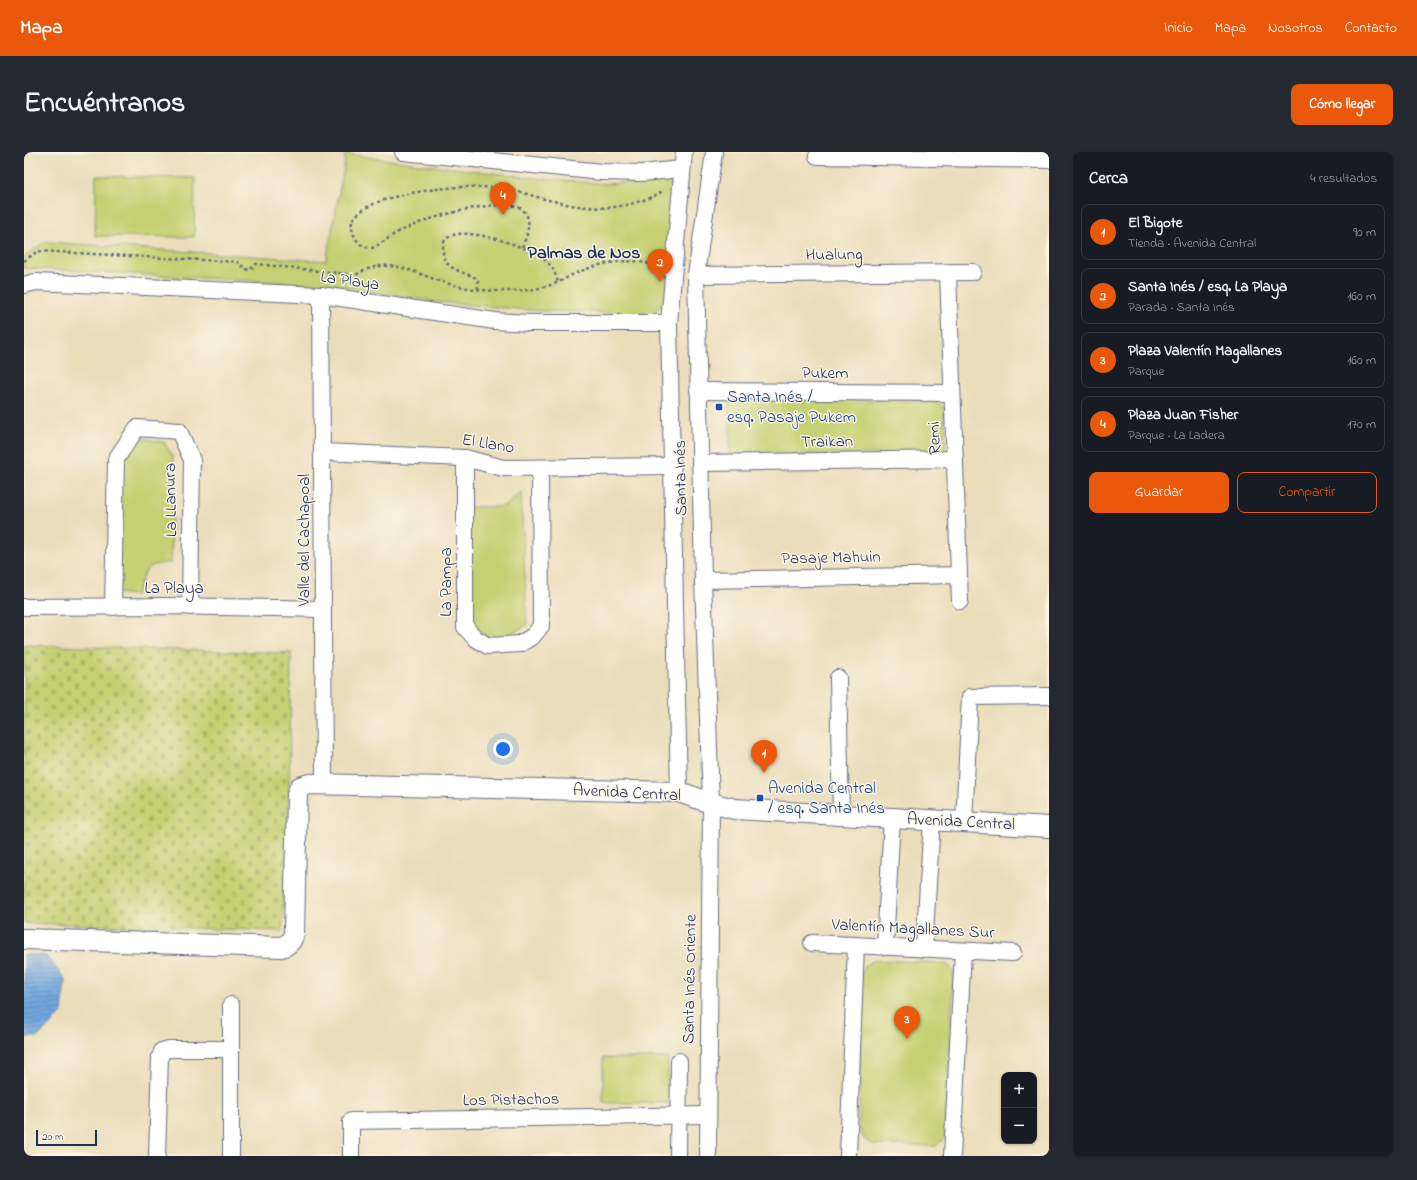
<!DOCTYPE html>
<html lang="es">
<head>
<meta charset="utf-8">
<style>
	body { margin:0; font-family:"Indie Flower",sans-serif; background:#242831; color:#f1f3f6 }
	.controls { position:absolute; right:12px; bottom:12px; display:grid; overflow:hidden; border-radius:8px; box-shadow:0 1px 3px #0004 }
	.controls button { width:36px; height:36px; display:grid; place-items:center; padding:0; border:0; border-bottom:1px solid #363941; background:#171b24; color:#f1f3f6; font:20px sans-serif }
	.scale { position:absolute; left:12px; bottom:10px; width:61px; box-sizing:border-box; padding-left:4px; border:2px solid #1b2f5e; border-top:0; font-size:11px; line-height:14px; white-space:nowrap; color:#1b2f5e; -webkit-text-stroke:3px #fcf5e5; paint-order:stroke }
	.you { position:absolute; left:479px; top:597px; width:14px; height:14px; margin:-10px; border:3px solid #fff; border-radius:50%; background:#1a73e8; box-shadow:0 0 0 6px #1a73e833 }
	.badge { display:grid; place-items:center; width:26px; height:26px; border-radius:50%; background:#ea580c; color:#fff; font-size:13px; font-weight:700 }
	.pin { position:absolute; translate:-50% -33px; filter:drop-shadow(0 1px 2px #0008) }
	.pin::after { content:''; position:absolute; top:21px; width:14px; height:12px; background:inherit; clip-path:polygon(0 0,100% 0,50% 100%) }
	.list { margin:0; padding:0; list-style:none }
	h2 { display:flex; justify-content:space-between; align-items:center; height:52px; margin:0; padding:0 16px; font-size:17px }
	h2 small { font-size:13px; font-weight:400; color:#9ea1a6 }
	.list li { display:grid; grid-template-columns:26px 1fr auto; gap:12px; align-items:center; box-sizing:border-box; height:56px; margin:0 8px 8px; padding:0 8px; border:1px solid #363941; border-radius:8px }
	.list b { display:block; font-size:15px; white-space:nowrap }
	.list p { margin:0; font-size:13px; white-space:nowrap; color:#9ea1a6 }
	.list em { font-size:13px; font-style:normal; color:#9ea1a6 }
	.actions { display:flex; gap:8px; padding:12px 16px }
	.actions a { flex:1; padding:9px 0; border:1px solid #ea580c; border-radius:8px; text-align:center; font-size:14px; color:#ea580c }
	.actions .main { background:#ea580c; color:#fff }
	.map { position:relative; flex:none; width:1025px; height:1004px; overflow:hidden; border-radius:8px }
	header { display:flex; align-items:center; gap:24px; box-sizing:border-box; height:56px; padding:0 20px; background:#ea580c; color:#fff }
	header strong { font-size:19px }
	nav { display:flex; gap:22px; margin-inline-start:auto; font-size:14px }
	.intro { display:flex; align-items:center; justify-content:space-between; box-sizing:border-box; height:96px; padding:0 24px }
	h1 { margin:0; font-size:28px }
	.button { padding:10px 18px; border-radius:8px; background:#ea580c; color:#fff; font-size:14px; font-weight:700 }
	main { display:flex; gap:24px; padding:0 24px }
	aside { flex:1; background:#171b24; border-radius:8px; box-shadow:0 1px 3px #0004 }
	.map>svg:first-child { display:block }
</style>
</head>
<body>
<header>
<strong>Mapa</strong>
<nav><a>Inicio</a><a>Mapa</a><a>Nosotros</a><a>Contacto</a></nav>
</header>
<div class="intro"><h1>Encuéntranos</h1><a class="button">Cómo llegar</a></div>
<main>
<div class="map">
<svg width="1025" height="1004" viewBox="0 0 1025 1004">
	<defs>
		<pattern id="cemetery-stones" width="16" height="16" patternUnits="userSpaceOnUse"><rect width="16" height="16" fill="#c4d071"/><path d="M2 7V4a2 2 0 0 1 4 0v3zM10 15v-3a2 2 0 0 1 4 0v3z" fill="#a8b364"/></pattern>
		<pattern id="water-rules" width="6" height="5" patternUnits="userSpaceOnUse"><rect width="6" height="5" fill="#71a5dd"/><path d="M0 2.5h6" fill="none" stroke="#5c87b6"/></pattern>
	</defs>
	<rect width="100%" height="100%" fill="#fcf5e5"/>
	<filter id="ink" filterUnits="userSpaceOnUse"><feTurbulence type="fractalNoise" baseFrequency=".025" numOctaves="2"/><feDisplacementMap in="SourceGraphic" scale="8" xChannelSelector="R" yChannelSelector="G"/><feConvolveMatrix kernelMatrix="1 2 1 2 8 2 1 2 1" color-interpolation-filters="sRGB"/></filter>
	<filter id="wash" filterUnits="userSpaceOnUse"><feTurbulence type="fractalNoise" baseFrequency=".012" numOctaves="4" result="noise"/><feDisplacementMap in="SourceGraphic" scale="16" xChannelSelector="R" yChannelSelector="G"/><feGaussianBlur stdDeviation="0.9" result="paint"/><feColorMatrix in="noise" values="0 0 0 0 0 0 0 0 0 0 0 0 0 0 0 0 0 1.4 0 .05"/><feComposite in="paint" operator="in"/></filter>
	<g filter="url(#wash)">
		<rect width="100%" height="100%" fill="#eaddba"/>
		<g fill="#c4d071" stroke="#708068">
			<polygon points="321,2 395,12 519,27 582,32 610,30 638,24 647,29 651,36 643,146 631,160 614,161 516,159 414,150 305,133 0,116 0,105 21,90 302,109 320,15"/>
			<polygon points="72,24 171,26 170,85 71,84"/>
			<polygon points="705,245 911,249 920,256 922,298 916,302 706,303"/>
			<path d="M107 285 140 290 149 305 147 411C119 411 121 420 112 443L91 441 97 298Z"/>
			<polygon points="497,340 503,473 484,483 467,488 451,475 444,456 444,355 468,355 481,354"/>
			<polygon points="850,808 922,811 930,820 921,985 912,994 849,993 840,987 835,974 837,827 840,815"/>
			<rect x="579" y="906" width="65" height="45"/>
		</g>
		<polygon fill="url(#cemetery-stones)" stroke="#708068" points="0,493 267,501 265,649 258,779 0,771"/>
		<polygon fill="url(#water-rules)" stroke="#466a9e" points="0,802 22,804 41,827 38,861 14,885 0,885"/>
	</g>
	<g filter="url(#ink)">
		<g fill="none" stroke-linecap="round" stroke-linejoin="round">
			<g stroke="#636c7e" stroke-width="18">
				<g id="minor">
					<polyline points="379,0 578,20 618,21 657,17"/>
					<polyline points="793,4 1025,8"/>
					<polyline points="924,121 936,449"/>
					<polyline points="672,123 949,120"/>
					<polyline points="0,133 11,130 297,143 471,169 505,171 645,171"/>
					<polyline points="297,143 300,632"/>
					<polyline points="674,239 928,241"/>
					<polyline points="298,300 441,306 479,316 649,314"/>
					<polyline points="441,306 441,475 451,486 464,494 496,492 509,484 517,474 516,316"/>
					<polyline points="676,311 931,307"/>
					<polyline points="679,428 935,423"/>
					<polyline points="0,455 142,454 299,457"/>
					<polyline points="89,455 92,307 113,276 155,279 168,308 166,455"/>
					<polyline points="814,526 817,663"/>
					<polyline points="655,640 645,171 660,0"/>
					<polyline points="940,670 946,545 1025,544"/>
					<polyline points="788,791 989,801"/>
					<polyline points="861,795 868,666"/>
					<polyline points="900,797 908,668"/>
					<polyline points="207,853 207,1004"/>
					<polyline points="133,1004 136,905 138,899 145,897 207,897"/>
					<polyline points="327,1004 327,969 683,963"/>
					<polyline points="654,1004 655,909"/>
					<polyline points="684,1004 687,651 679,428 672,123 690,0"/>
					<polyline points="824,1004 832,793"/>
					<polyline points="928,1004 939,799"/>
				</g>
			</g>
			<g stroke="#636c7e" stroke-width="22">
				<path id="tertiary" d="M0 787 257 795C265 793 268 789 270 781L273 642 276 635 285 632 655 640 687 651 711 657 1025 675"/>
			</g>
			<g stroke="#636c7e" stroke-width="2.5" stroke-dasharray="3 3" stroke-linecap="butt">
				<path d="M498 95C503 84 509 68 499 58 483 43 407 65 388 74 381 77 373 80 366 85 360 89 355 93 348 96 334 96 326 81 328 68 340 53 360 47 379 43 409 36 441 33 473 36 488 37 502 42 517 46 550 55 583 61 616 49 624 47 632 44 638 39"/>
				<path d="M0 109 14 99 214 110 221 117 226 118 232 112 332 123C364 102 391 122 422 131 440 136 460 139 479 139 496 139 511 138 527 133 536 130 544 125 552 121 577 111 606 104 632 114"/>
				<path d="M454 137V128L452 126C442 121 429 119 422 110 419 106 419 100 419 95 420 67 489 91 504 98 512 101 521 107 526 113 530 118 532 124 534 130"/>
			</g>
			<use href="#minor" stroke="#fff" stroke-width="16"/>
			<use href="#tertiary" stroke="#fff" stroke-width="20"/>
		</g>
	</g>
	<g fill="#1a4fb4" stroke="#fcf5e5" stroke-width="1.5">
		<rect x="691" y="251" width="8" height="8" rx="2"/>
		<rect x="732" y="642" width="8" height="8" rx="2"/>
	</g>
	<g text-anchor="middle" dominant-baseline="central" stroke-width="3" stroke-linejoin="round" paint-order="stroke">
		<g font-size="17" fill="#1b2f5e" stroke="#fcf5e5">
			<text transform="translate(810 103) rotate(-1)">Hualung</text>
			<text transform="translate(326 129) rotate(8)">La Playa</text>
			<text x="801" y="221">Pukem</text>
			<text transform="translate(911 286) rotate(-92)">Remi</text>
			<text transform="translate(803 290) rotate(-1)">Traikan</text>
			<text transform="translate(464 292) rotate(9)">El Llano</text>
			<text transform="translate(657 326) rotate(-91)">Santa Inés</text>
			<text transform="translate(147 348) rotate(-91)">La LLanura</text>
			<text transform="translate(280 388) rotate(-90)">Valle del Cachapoal</text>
			<text transform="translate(807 406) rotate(-1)">Pasaje Mahuin</text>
			<text transform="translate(422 430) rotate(-90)">La Pampa</text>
			<text x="150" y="436">La Playa</text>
			<text transform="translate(603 641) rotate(3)">Avenida Central</text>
			<text transform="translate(937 670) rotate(3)">Avenida Central</text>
			<text transform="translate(889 777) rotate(3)">Valentín Magallanes Sur</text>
			<text transform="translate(666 827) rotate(-89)">Santa Inés Oriente</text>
			<text transform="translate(487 948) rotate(-1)">Los Pistachos</text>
		</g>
		<g font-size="17" fill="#164399" stroke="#fcf5e5" text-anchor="start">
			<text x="703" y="245">Santa Inés /<tspan x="703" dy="20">esq. Pasaje Pukem</tspan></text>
			<text x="744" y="636">Avenida Central<tspan x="744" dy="20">/ esq. Santa Inés</tspan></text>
		</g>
		<g font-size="18" font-weight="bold" fill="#1b2f5e" stroke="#fcf5e5">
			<text x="560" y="102">Palmas de Nos</text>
		</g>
	</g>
</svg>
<div class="controls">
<button>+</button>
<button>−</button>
</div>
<div class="scale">20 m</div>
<div class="you"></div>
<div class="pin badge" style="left:740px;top:621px">1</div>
<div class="pin badge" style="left:636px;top:130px">2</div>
<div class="pin badge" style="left:883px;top:887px">3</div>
<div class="pin badge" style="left:479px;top:63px">4</div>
</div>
<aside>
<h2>Cerca<small>4 resultados</small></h2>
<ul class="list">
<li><span class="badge">1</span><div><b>El Bigote</b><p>Tienda · Avenida Central</p></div><em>90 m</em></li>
<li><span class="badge">2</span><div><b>Santa Inés / esq. La Playa</b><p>Parada · Santa Inés</p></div><em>160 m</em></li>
<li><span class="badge">3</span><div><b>Plaza Valentín Magallanes</b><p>Parque</p></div><em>160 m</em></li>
<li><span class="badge">4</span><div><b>Plaza Juan Fisher</b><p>Parque · La Ladera</p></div><em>170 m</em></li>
</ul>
<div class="actions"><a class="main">Guardar</a><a>Compartir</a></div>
</aside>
</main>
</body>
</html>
